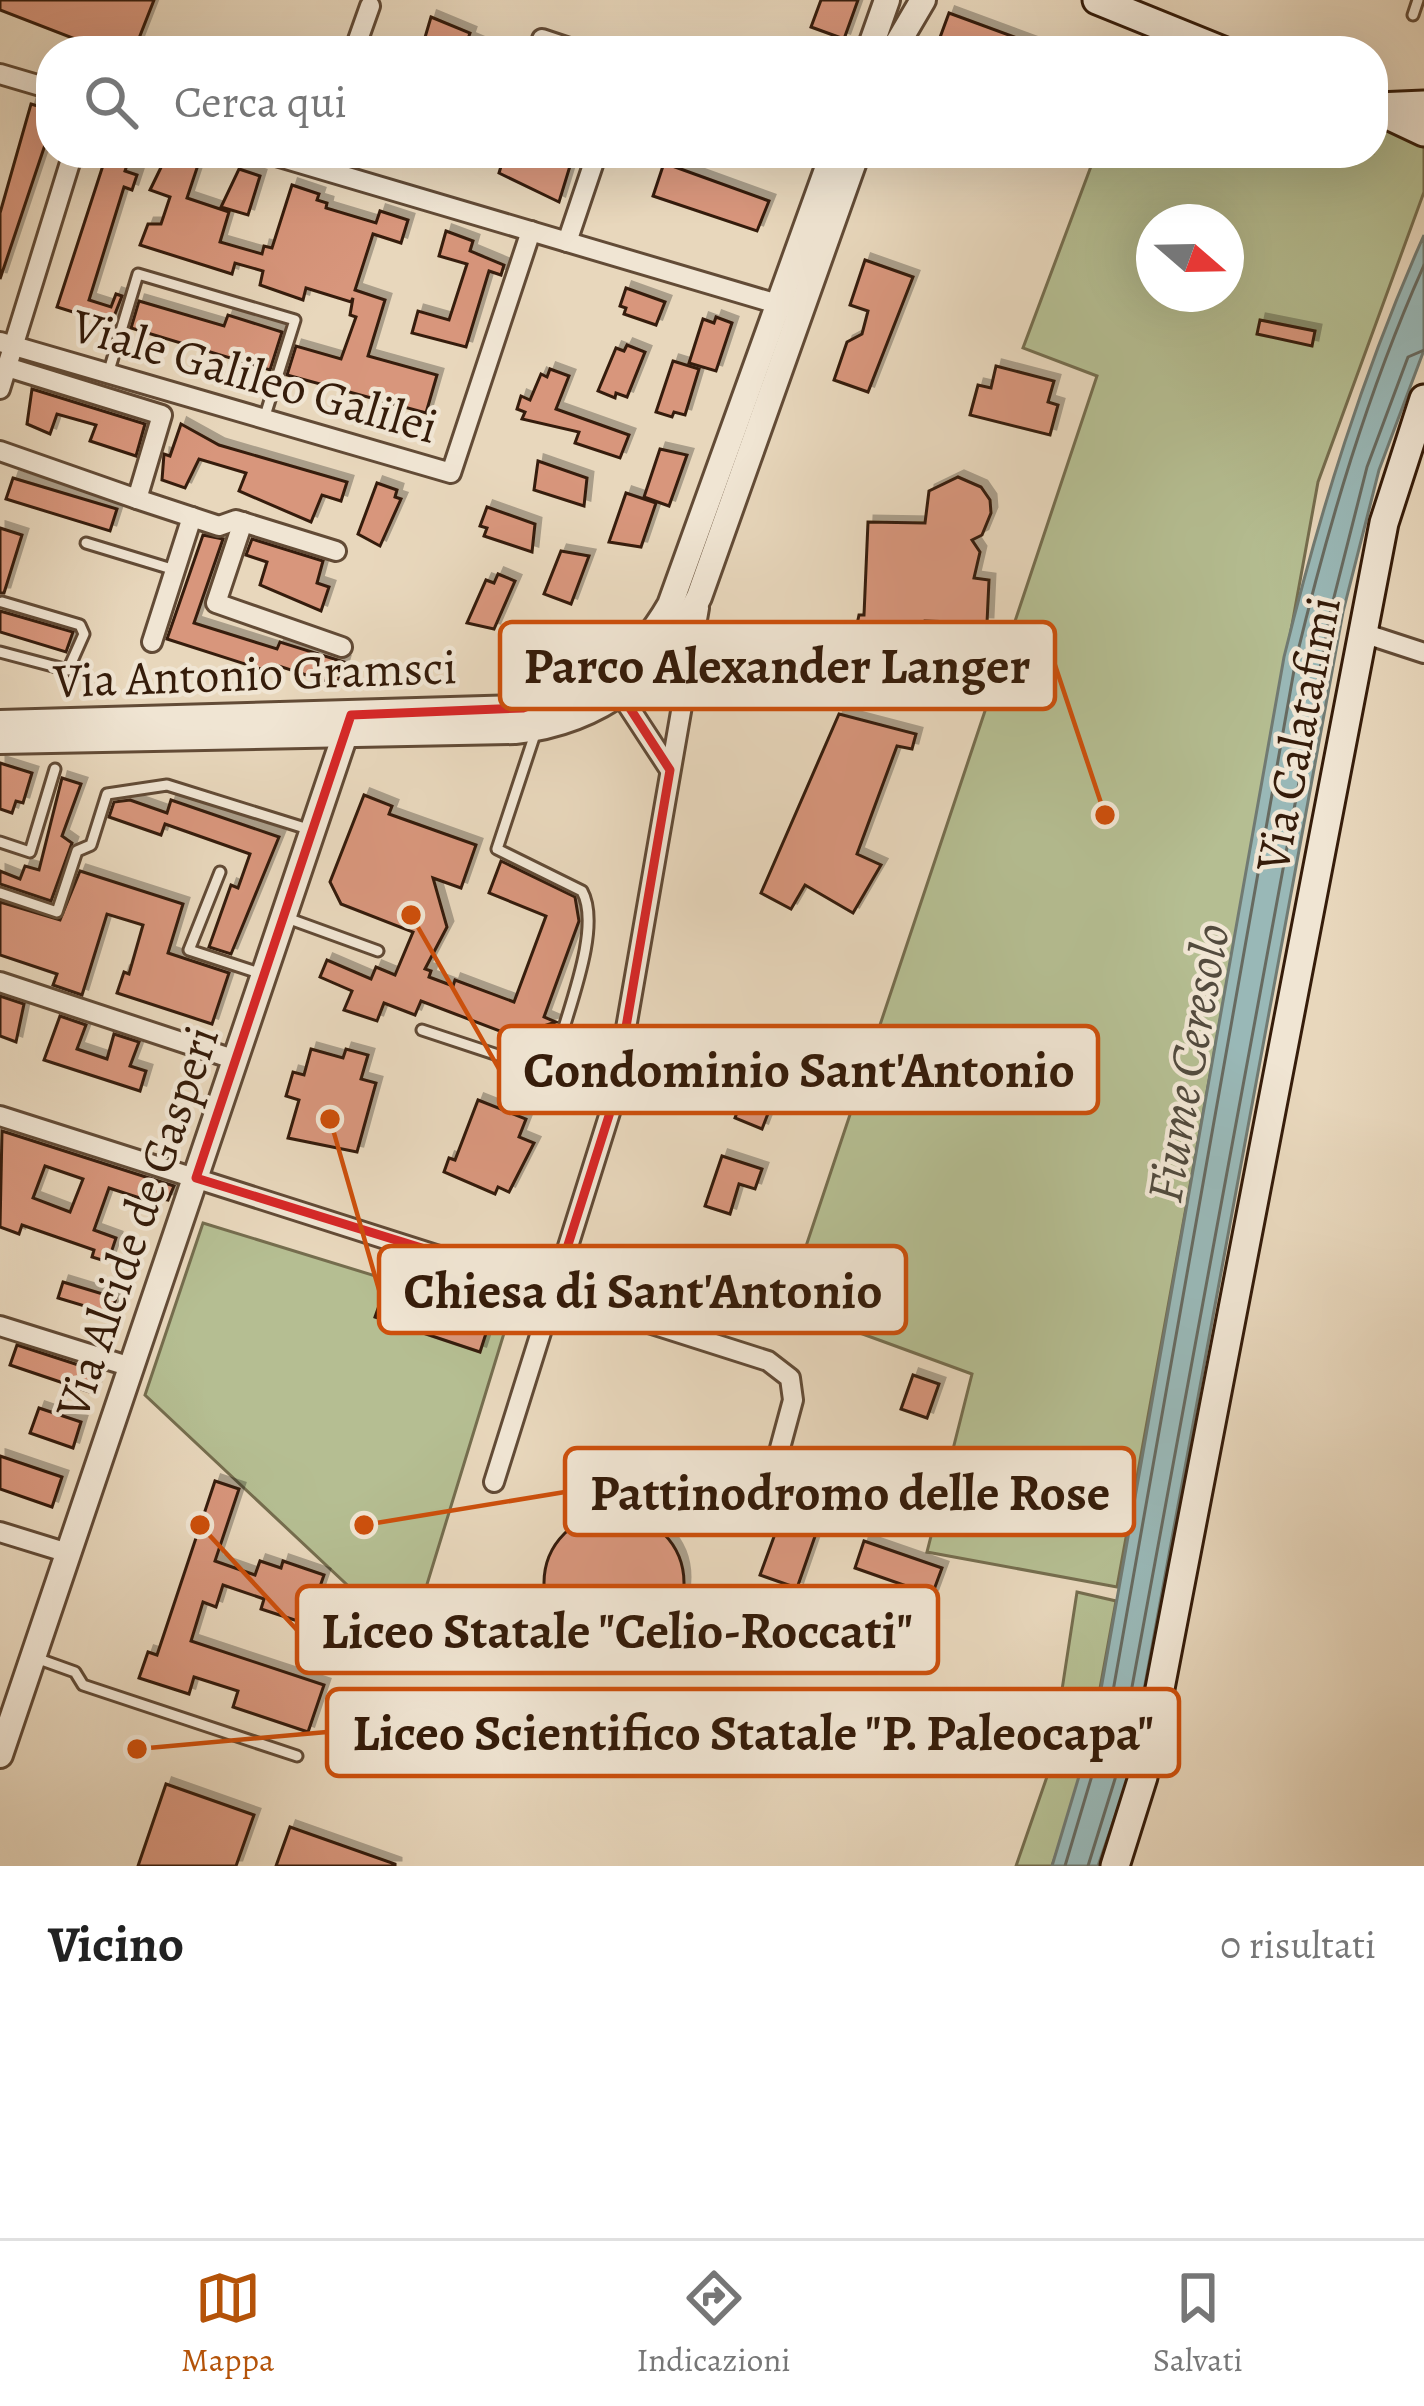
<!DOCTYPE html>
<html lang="it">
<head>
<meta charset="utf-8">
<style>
	body { margin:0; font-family:Alegreya,serif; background:#f6f6f6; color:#222 }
	.compass { position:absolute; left:1136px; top:204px; width:108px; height:108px; border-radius:50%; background:#fff; box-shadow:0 12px 48px #0002; rotate:110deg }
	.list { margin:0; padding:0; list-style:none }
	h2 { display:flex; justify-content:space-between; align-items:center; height:156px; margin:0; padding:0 48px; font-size:51px }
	h2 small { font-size:39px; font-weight:400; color:#767676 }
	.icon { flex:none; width:66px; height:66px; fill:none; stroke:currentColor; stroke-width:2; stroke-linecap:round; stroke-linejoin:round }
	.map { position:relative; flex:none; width:1424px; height:1866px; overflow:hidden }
	.search { position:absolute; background:#fff; box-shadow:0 12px 48px #0002; left:36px; right:36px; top:36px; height:132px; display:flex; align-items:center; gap:30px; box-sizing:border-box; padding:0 42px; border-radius:48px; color:#767676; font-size:45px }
	.sheet { height:372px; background:#fff }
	nav { display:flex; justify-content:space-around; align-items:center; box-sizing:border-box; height:168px; border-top:3px solid #e0e0e0; background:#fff; font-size:33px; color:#767676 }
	nav a { display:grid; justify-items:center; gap:6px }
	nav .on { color:#b45309 }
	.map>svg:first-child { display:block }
</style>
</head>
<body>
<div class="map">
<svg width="1424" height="1866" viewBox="0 0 1424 1866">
	<defs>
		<filter id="shadow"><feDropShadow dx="6" dy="-6" stdDeviation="0" flood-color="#0004"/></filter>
	</defs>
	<rect width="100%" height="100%" fill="#e8d7bc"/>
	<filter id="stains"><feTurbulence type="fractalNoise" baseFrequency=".00167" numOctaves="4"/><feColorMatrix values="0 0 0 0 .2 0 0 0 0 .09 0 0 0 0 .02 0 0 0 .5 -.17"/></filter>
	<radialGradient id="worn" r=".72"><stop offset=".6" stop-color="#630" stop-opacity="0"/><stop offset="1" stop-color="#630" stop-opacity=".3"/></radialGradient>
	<g fill="#b5be92" stroke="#756d4e" stroke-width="3" fill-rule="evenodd">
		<path d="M1373 125 1424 143V192L1318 482 1117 1587 927 1552 972 1374 786 1306 1097 376 1023 348 1096 153H1373ZM1154 222H1226V294H1154Z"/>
		<polygon points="203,1223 509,1317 409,1643 145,1395"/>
		<polygon points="1077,1592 1116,1601 1085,1770 1052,1866 1016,1866 1050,1768"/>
	</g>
	<path fill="#99b8b7" stroke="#717a72" stroke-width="3" d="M1424 235V350L1379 470 1343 612 1127 1782 1098 1866H1052L1095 1723 1284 657C1320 511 1363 372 1424 235Z"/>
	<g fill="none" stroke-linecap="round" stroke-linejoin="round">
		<g stroke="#676a60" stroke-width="3">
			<path d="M1065 1866 1107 1725 1296 659C1329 523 1367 393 1424 265"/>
			<polyline points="1088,1866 1115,1779 1331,609 1367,467 1408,357 1424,350"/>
		</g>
	</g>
	<g fill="#d8967b" stroke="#351c0a" stroke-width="3" fill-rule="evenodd" filter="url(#shadow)">
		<polygon points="0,0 154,0 134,51 106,51 0,10"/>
		<polygon points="821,0 858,0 844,39 811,27"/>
		<polygon points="949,13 1047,49 1046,51 935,51"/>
		<polygon points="431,17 470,33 468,39 496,51 421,51"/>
		<polygon points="31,104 51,110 51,127 0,279 0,213"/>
		<polygon points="107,153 131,153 125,171 137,175 132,190 124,187 89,300 111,307 116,294 122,296 111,324 57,307"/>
		<polygon points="168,153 200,159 187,198 229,212 220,242 262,254 264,246 272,248 292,185 319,194 317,200 327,203 326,208 376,223 380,211 408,220 401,243 373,234 355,290 385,300 368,356 437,375 426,413 287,375 296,346 341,359 356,317 350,315 353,298 351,302 306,288 303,300 260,285 263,271 235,263 232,274 140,245 148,224 161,224 170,197 150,190"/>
		<polygon points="505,153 574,153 559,202 499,173"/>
		<polygon points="664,163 769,201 757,231 653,196"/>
		<polygon points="239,169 260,176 248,215 221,207"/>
		<polygon points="446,231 473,241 470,251 504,265 501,275 489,271 466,347 412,333 418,311 449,320 467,264 439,256"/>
		<polygon points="865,260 913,277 868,392 834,380 847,342 862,334 868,311 850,305"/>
		<polygon points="626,288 665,302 656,325 624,314 626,308 620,306"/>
		<polygon points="139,301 224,326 228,315 282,332 270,370 131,328"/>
		<polygon points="716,317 732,323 716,371 689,363 703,319 714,323"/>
		<polygon points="1260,320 1315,331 1312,346 1257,334"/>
		<polygon points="627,345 645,352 627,397 616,393 615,398 598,391 616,348 624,351"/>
		<polygon points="673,361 699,369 685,415 674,412 672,417 656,412"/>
		<polygon points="996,366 1054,381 1048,402 1058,405 1050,435 970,415 978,385 991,388"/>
		<polygon points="550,369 569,376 556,409 629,435 620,458 575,443 579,432 522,419 525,412 517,409 521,396 530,400 541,374 547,377"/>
		<polygon points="32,389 145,424 136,456 90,441 96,425 57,414 50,434 27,424"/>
		<polygon points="181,424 219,445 347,482 341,501 322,495 311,522 239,491 246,473 199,459 185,488 162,480 164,454 170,456"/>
		<polygon points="660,449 687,455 669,506 644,497"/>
		<polygon points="538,461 587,478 584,506 534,490"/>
		<polygon points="958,477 981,487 990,500 991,513 982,535 972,540 980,552 974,578 989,580 987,623 925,621 913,707 840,703 859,615 864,615 868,522 925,523 929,491"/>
		<polygon points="13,478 117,509 110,531 6,499"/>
		<polygon points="377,483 397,490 395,497 401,499 380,546 358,534"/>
		<polygon points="626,493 656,503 641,547 609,542"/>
		<polygon points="487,507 535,524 532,552 484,536 487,528 480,526"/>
		<polygon points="0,528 22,535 4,593 0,593"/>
		<polygon points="203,535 223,539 194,623 277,649 280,642 344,662 337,685 276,665 273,673 167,639"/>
		<polygon points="252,539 323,561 317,583 329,587 321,611 260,585 267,562 246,555"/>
		<polygon points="561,551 589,556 571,604 544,594"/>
		<polygon points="498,574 515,581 494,629 467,623 486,580 494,583"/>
		<polygon points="0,611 73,632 66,652 0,632"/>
		<polygon points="839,714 916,734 912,749 897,746 857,854 881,865 853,913 805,885 791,909 761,893"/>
		<polygon points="0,763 32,773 23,803 16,801 12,813 0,809"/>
		<polygon points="62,778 81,784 62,836 72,843 51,901 0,884 0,871 20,879 25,866 39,870"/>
		<polygon points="364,795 392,806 389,814 476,845 461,888 433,878 447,927 425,969 431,971 429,977 453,986 455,980 514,1002 546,916 489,893 501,861 575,897 579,921 544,1017 556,1022 513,1036 421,1001 415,1015 384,1003 377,1021 344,1010 352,991 320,977 327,960 371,979 376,967 395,975 413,932 341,904 330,882"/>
		<polygon points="130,800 167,813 171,800 279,837 231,954 209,947 231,885 238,888 250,854 165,824 161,835 109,817 114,802"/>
		<polygon points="80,871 183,904 168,953 229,973 212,1024 117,993 124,972 129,974 143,925 107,914 82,995 53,985 57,974 0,955 0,902 60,920"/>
		<polygon points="0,996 24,1004 16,1042 0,1036"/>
		<polygon points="60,1016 86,1025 77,1049 107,1059 114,1034 139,1042 130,1066 146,1071 140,1091 44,1060"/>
		<polygon points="311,1049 343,1058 346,1049 368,1055 361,1079 376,1083 357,1152 288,1138 299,1100 286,1096 293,1072 304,1075"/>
		<polygon points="754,1067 795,1082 787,1103 774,1098 762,1129 735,1118"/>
		<polygon points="478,1100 526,1119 519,1137 534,1143 509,1192 498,1187 495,1194 444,1172 449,1158 455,1160"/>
		<path d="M2 1131 174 1186 168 1200 157 1198 155 1203 109 1188 94 1230 116 1238 108 1262 92 1257 94 1250 22 1225 19 1234 0 1227ZM45 1166 83 1179 70 1212 33 1198Z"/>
		<polygon points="722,1156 762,1169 755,1189 739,1184 730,1214 705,1206"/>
		<polygon points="63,1282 116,1298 111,1314 58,1298"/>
		<polygon points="386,1286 490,1321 480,1352 375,1317"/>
		<polygon points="17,1345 100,1372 93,1393 10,1365"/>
		<polygon points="913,1375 939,1384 927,1418 901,1409"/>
		<polygon points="39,1408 81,1422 73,1448 30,1433"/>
		<polygon points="0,1456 62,1477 52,1507 0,1489"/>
		<polygon points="215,1481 239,1489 215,1561 255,1575 260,1561 281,1568 283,1561 324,1575 307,1624 261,1609 264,1599 223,1585 216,1607 203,1602 191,1641 324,1685 308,1732 233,1707 238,1691 194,1677 189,1694 139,1678 148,1652 157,1655"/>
		<polygon points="795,1513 820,1522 797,1588 760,1575 779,1523 790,1527"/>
		<circle cx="614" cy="1583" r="70"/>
		<polygon points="864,1541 942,1568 932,1595 855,1568"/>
		<polygon points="166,1784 254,1815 236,1866 138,1866"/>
		<polygon points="290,1827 395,1864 395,1866 276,1866"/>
	</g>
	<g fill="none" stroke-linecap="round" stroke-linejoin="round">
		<g stroke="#624b36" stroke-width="15">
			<g id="service">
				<polyline points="1413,15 1418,0"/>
				<polyline points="108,374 138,274 295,320 264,419"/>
				<polyline points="86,543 175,570"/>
				<polyline points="0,652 68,670 84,634 80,625 2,602"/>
				<polyline points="0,842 30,852 55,769"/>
				<polyline points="220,872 189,950 259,973"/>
				<polyline points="0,893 57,912 77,851 91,845 107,794 167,785 308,829"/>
				<polyline points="287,918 378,951"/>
				<path d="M422 1030 525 1064 558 1048C568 1009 602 927 582 891L497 849 535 734"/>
				<polyline points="36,1658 75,1672 83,1685 297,1756"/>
			</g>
		</g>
		<g stroke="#624b36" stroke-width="24">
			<g id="minor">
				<polyline points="542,39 578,51"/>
				<polyline points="354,51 370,6"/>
				<polyline points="0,74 51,89"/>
				<polyline points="266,153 791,308"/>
				<polyline points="567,242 597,153"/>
				<polyline points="0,342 451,473 531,231"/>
				<polyline points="7,367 162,415 137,499 219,526 236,520 336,551"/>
				<polyline points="0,389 73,153"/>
				<polyline points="0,451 137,499"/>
				<polyline points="243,522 216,603 342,647"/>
				<polyline points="1363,633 1424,653"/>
				<polyline points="152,642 192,517"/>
				<polyline points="615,686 670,770"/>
				<polyline points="0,982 236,1060"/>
				<polyline points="0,1116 768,1361 790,1378 793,1400 760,1522"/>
				<polyline points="0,1326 131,1367"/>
				<polyline points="494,1482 613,1103 699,608"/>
				<polyline points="0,1532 68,1553"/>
			</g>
		</g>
		<g stroke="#624b36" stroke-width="30">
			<g id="tertiary">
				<polyline points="869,51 887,0"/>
				<polyline points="893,51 923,0"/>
				<path d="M0 723 523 708C589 698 637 663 670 605L833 153"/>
				<path d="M0 741 515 731C601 722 662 673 699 597L857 153"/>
				<polyline points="0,1755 349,723"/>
			</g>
		</g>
		<g stroke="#351c0a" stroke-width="33">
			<g id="secondary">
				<polyline points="1097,0 1223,51"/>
				<polyline points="1377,107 1424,105"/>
				<polyline points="1373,108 1424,132"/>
				<polyline points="1115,1866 1143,1777 1384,523 1424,399"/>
			</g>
		</g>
		<use href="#service" stroke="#f0e5d3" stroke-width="9"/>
		<use href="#minor" stroke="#f0e5d3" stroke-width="18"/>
		<use href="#tertiary" stroke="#f0e5d3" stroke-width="24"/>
		<use href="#secondary" stroke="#f0e5d3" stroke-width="27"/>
	</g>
	<path fill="none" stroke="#d62828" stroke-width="9" stroke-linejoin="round" d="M609 676 670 770 613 1103 554 1289 196 1178 351 715 523 708Z"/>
	<g text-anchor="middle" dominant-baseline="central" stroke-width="9" stroke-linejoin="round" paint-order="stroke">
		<g font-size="48" fill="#351c0a" stroke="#f0e5d3">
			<text transform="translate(255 376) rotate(16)">Viale Galileo Galilei</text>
			<text transform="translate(255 674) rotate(-2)">Via Antonio Gramsci</text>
			<text transform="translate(1298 734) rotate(-79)">Via Calatafimi</text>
			<text transform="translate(137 1222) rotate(-71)">Via Alcide de Gasperi</text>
		</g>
		<g font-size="51" font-style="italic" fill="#534b3e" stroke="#f0e5d3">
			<text transform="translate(1188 1063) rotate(-80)">Fiume Ceresolo</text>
		</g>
	</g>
	<path fill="none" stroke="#cd500c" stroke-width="4.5" d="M1105 815L1055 665M411 915L499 1069M330 1119L379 1290M364 1525L565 1492M200 1525L297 1630M137 1749L327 1732"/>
	<g fill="#cd500c" stroke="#f0e5d3" stroke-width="4.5">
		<circle cx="1105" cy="815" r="12"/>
		<circle cx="411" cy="915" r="12"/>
		<circle cx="330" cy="1119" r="12"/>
		<circle cx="364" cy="1525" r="12"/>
		<circle cx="200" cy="1525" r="12"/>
		<circle cx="137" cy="1749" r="12"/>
	</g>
	<g fill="#f0e5d3" stroke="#cd500c" stroke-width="4.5">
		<rect x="500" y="622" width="555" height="87" rx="12"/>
		<rect x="499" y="1026" width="599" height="87" rx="12"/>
		<rect x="379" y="1246" width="527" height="87" rx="12"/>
		<rect x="565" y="1448" width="569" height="87" rx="12"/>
		<rect x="297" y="1586" width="641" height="87" rx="12"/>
		<rect x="327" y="1689" width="852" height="87" rx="12"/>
	</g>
	<g font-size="51" text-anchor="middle" font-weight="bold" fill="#351c0a">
		<text x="777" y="683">Parco Alexander Langer</text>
		<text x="799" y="1087">Condominio Sant'Antonio</text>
		<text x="643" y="1308">Chiesa di Sant'Antonio</text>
		<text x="850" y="1510">Pattinodromo delle Rose</text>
		<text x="617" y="1648">Liceo Statale "Celio-Roccati"</text>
		<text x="753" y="1750">Liceo Scientifico Statale "P. Paleocapa"</text>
	</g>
	<rect width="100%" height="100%" filter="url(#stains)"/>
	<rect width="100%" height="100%" fill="url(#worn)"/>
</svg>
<svg class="compass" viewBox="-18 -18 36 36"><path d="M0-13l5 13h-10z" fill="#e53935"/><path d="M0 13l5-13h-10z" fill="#767676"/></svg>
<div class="search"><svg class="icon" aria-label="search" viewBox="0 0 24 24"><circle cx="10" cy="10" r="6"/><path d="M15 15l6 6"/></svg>Cerca qui</div>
</div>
<section class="sheet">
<h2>Vicino<small>0 risultati</small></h2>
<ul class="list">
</ul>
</section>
<nav>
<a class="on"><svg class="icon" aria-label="map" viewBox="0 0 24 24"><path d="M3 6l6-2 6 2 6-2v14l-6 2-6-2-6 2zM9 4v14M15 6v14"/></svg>Mappa</a>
<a><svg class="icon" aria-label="directions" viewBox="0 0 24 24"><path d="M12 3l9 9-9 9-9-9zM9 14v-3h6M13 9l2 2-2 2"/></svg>Indicazioni</a>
<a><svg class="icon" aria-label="saved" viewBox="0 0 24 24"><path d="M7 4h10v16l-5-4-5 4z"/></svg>Salvati</a>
</nav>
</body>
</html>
